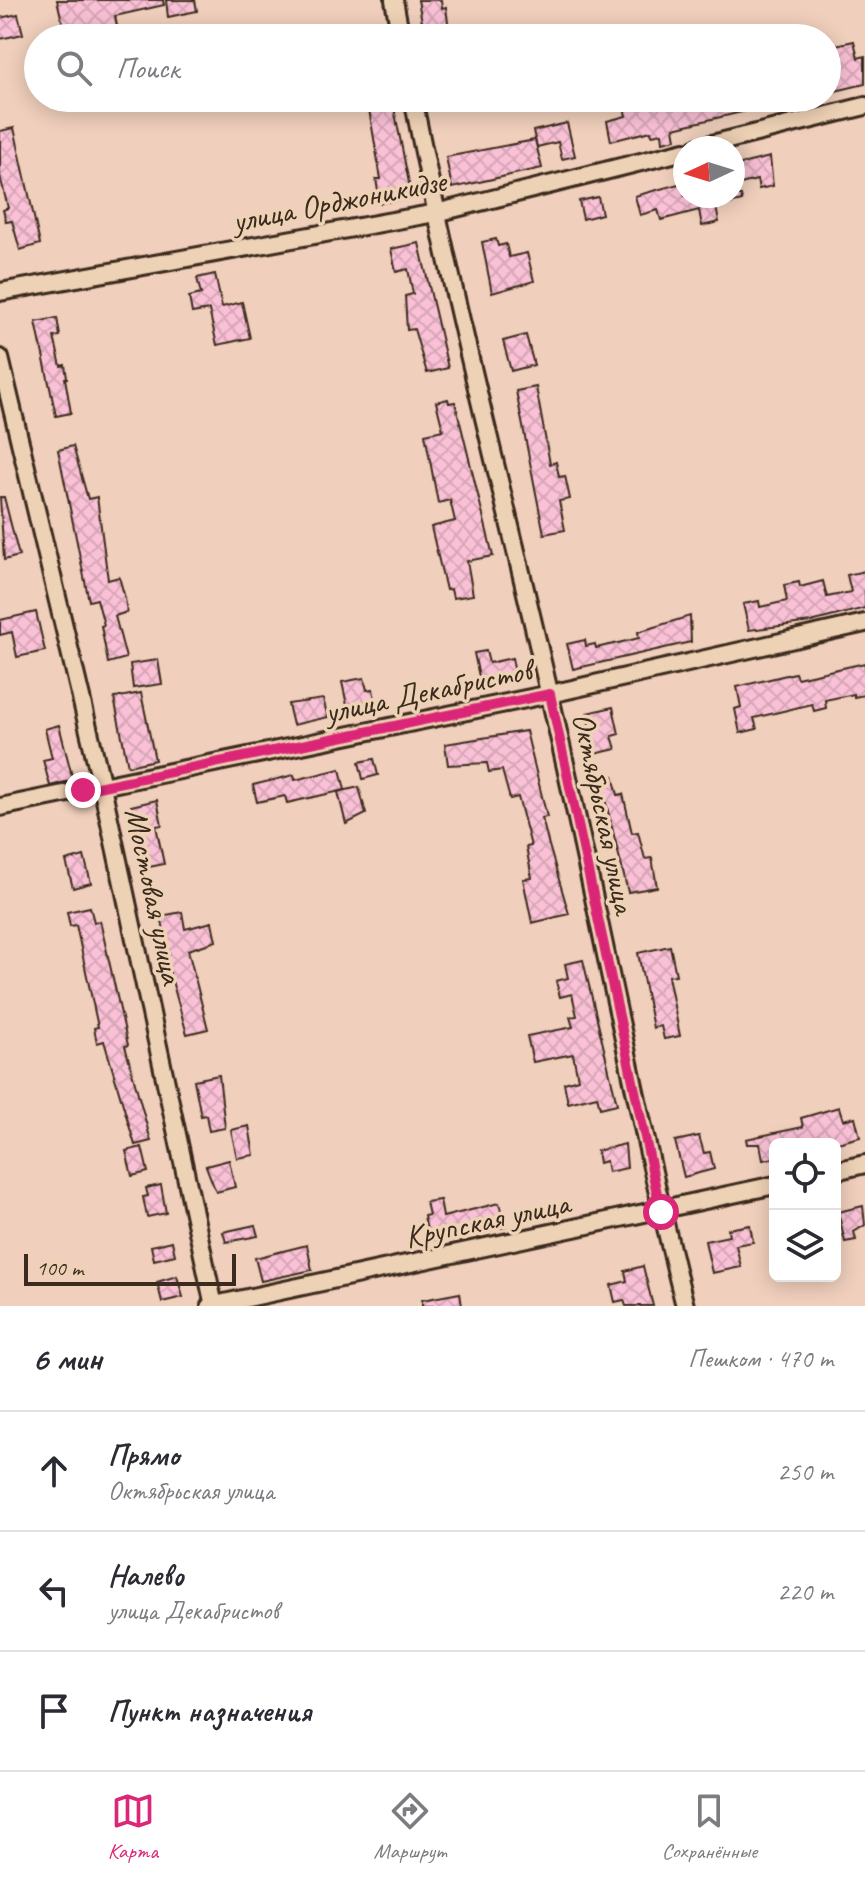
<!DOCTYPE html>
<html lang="ru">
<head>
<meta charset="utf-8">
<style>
	body { margin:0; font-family:Caveat,sans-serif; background:#f7f7f7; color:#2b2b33 }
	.controls { position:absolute; right:24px; bottom:24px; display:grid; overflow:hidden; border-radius:12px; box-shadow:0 4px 20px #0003 }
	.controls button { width:72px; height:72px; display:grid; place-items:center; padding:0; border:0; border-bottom:2px solid #e1e1e2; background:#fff; color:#2b2b33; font:40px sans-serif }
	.compass { position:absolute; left:673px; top:136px; width:72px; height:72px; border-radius:50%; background:#fff; box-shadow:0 4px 20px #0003; rotate:266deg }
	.scale { position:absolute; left:24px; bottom:20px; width:212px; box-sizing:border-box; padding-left:8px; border:4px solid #3b2a1e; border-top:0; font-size:22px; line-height:28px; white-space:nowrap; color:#3b2a1e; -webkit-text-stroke:6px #eed2b5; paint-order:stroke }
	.stop { position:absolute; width:24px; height:24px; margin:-18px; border:6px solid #db2777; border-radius:50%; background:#fff }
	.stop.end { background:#db2777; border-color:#fff; box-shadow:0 2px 8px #0008 }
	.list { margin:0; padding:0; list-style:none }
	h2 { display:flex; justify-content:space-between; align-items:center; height:104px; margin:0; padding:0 32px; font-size:34px }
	h2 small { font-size:26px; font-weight:400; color:#7c7c81 }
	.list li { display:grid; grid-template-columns:52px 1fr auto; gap:24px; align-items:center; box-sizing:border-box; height:120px; padding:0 32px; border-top:2px solid #e1e1e2 }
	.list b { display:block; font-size:30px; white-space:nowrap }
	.list p { margin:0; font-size:26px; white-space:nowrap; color:#7c7c81 }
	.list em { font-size:26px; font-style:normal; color:#7c7c81 }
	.icon { flex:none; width:44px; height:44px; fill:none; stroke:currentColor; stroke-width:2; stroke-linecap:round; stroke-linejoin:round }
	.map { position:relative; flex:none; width:865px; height:1306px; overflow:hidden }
	.search { position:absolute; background:#fff; box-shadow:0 4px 20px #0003; left:24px; right:24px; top:24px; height:88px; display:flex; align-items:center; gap:20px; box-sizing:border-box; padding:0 28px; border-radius:44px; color:#7c7c81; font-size:30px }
	.sheet { height:464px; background:#fff }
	nav { display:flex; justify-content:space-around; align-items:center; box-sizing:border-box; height:112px; border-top:2px solid #e1e1e2; background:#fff; font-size:22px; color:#7c7c81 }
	nav a { display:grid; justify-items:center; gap:4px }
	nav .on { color:#db2777 }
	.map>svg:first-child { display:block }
</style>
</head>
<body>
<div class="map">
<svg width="865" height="1306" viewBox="0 0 865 1306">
	<defs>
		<pattern id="building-cross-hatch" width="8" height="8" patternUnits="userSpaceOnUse" patternTransform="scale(2)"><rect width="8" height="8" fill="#fac1d6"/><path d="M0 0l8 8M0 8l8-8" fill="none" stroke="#d7a6b7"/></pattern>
	</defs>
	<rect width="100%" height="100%" fill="#f0cfbc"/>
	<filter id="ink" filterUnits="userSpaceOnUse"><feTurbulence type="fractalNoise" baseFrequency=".0125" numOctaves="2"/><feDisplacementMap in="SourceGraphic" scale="16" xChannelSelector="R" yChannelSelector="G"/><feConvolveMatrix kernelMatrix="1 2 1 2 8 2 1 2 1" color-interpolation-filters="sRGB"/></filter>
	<g filter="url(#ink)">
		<g fill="url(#building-cross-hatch)" stroke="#3b2a1e" stroke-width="2">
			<polygon points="57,0 163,0 164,5 115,16 117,26 66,38"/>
			<polygon points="166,0 195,0 197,11 168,17"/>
			<polygon points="418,0 441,0 442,8 446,7 450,38 425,38"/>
			<polygon points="18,14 23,34 0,39 0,18"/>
			<polygon points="854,41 858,58 865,56 865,84 827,93 827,47"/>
			<polygon points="367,98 388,98 390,109 394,108 412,198 380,203 376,179 381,179"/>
			<polygon points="648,98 744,98 746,111 674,128 676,139 663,142 662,133 652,135 651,131 611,141 607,121 626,116 623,103"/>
			<polygon points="567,123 575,156 562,159 558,142 537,147 533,131"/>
			<polygon points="14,128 40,244 20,250 12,221 6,222 3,210 8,208 0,176 0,131"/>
			<polygon points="535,140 542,168 452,188 446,157"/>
			<polygon points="770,157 773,186 759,189 757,180 736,185 733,166"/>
			<polygon points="682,183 685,196 741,196 742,201 716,207 719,222 702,226 699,210 661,220 658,210 640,215 635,196"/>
			<polygon points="598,197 602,214 583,219 579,201"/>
			<polygon points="496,239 498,246 506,244 509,257 527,253 534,281 492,293 482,242"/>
			<polygon points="419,243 448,368 427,373 414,329 407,330 405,296 413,294 408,269 396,272 391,249"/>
			<polygon points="215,274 222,307 242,302 250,338 217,345 209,310 192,313 189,297 201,294 197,278"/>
			<polygon points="57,318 60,336 54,337 61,366 65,365 67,378 65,378 71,413 56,416 36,322"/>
			<polygon points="526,335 534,365 511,371 503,341"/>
			<polygon points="536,387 550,464 556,462 559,477 565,476 570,499 559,501 565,530 544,534 516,391"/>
			<polygon points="448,399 449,403 455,402 493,556 467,561 473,595 453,598 451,589 446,590 431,527 455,521 450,500 438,503 425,434 443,430 436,402"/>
			<polygon points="73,446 88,499 97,497 108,580 119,577 125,598 127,612 115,616 126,658 108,663 101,626 104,625 97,599 89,601 58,450"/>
			<polygon points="0,497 4,497 19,556 4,560"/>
			<polygon points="865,571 865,608 811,622 749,630 743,604 759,601 760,607 787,601 784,585 799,582 800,587 823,581 827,597 851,592 847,575"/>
			<polygon points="36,612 45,651 17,657 12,632 0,635 0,620"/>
			<polygon points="690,616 691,642 573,669 567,644 585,640 586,646 595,644 596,648 631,640 639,638 638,632"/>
			<polygon points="486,651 489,663 512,658 516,679 481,686 474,653"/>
			<polygon points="158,660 162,684 133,688 130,664"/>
			<polygon points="865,663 865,695 854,697 854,694 825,700 826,708 814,711 812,704 754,718 757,729 740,733 735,709 741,707 737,687 795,673 797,678"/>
			<polygon points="364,678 367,690 373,689 375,700 347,705 342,682"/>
			<polygon points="141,693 155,760 128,766 114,698"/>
			<polygon points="323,699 328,717 293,725 288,704"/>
			<polygon points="613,707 619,734 612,736 616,749 594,754 587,713"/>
			<polygon points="59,725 73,780 50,786 43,760 52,758 45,729"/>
			<polygon points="526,731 547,817 542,818 548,842 569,914 532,923 523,879 532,878 526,847 531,846 518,797 510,799 502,770 489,772 487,763 448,765 445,744"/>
			<polygon points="374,759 378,775 363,779 359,762"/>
			<polygon points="340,769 345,790 287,803 285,796 257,802 253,785 294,775 295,780"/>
			<polygon points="613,776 618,795 623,794 632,833 638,832 645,859 652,858 657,887 628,892 600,779"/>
			<polygon points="359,787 366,814 346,824 338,792"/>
			<polygon points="157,800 162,825 156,826 164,864 144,868 131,806"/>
			<polygon points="84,856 91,883 73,888 66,861"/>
			<polygon points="90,907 94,922 100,921 128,1045 125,1046 151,1141 135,1145 104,1041 97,1043 94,1028 98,1027 76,925 70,926 67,912"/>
			<polygon points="182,912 185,929 212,922 216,941 188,950 208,1029 187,1034 165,956 169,955 161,916"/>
			<polygon points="670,946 676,975 668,976 680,1036 664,1039 661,1026 653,1028 638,953"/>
			<polygon points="583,960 617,1104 600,1108 597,1096 568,1103 564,1083 578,1079 573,1054 533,1062 527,1036 573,1027 570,1017 577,1016 572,994 560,997 556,981 568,978 565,964"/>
			<polygon points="219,1075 225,1128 209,1131 206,1115 201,1116 194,1080"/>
			<polygon points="839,1107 843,1120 855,1117 860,1137 834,1144 775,1144 775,1158 763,1160 760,1144 747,1144 746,1139 803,1127 801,1118"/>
			<polygon points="249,1126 254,1155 237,1158 231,1130"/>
			<polygon points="699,1136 704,1153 710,1152 714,1169 684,1177 675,1141"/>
			<polygon points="625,1144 627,1168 608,1172 606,1161 599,1163 597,1151"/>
			<polygon points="142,1147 148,1172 132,1176 126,1151"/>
			<polygon points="229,1160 235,1187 216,1192 206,1166"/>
			<polygon points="161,1185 166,1213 147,1217 143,1197 148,1196 146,1188"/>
			<polygon points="440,1200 443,1217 499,1203 505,1227 429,1241 424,1216 429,1215 426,1202"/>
			<polygon points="863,1206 865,1225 854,1232 856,1240 845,1242 838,1212"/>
			<polygon points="255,1225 258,1236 226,1242 223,1232"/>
			<polygon points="750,1225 753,1242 736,1245 741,1267 712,1273 705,1241 729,1236 728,1229"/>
			<polygon points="172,1241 175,1255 154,1260 151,1246"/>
			<polygon points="307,1245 312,1270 261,1281 255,1258"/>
			<polygon points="643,1266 653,1306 626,1306 624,1300 615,1302 611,1285 627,1281 625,1271"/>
			<polygon points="177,1276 183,1297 162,1302 157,1282"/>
			<polygon points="460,1293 462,1306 422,1306 422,1300"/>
		</g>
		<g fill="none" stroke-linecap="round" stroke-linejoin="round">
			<g stroke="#3b2a1e" stroke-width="22">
				<g id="minor">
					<polyline points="394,0 401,38"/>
					<path d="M413 98C452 298 504 494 549 692 596 897 634 1103 685 1306"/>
					<polyline points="696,148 865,106"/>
					<polyline points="0,292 436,213 685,151"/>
					<polyline points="0,358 102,786 214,1306"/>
					<polyline points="0,807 550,694 865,623"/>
					<polyline points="835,1171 865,1164"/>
					<polyline points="210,1306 775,1185"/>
				</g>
			</g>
			<use href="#minor" stroke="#eed2b5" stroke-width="16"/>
		</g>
	</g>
	<g fill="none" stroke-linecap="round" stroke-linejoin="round" filter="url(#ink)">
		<polyline stroke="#db2777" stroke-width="10" points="83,790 550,694 661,1212"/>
	</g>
	<g text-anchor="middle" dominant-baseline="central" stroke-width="7" stroke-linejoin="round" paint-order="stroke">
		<g font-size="32" fill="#3b2a1e" stroke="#eed2b5">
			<text transform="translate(339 201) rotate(-11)">улица Орджоникидзе</text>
			<text transform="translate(428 691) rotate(-12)">улица Декабристов</text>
			<text transform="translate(604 813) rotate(78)">Октябрьская улица</text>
			<text transform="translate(154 896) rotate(78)">Мостовая улица</text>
			<text transform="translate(487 1220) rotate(-12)">Крупская улица</text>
		</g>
	</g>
</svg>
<div class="controls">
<button><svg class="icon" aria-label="locate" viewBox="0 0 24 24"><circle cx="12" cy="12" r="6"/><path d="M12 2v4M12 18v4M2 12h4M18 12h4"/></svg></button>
<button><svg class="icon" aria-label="layers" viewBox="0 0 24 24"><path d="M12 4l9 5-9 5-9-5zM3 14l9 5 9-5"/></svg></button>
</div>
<svg class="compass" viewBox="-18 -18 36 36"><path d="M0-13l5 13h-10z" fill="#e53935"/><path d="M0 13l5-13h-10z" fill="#7c7c81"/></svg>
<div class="scale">100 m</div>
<div class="stop" style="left:661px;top:1212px"></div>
<div class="stop end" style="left:83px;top:790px"></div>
<div class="search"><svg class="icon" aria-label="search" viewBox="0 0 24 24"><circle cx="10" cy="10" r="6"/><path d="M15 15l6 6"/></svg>Поиск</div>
</div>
<section class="sheet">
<h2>6 мин<small>Пешком · 470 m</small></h2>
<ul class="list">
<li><svg class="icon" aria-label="ahead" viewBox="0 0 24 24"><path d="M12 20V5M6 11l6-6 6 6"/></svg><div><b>Прямо</b><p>Октябрьская улица</p></div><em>250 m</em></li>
<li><svg class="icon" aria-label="left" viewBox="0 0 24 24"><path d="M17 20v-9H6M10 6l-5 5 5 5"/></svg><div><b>Налево</b><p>улица Декабристов</p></div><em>220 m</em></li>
<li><svg class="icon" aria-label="arrive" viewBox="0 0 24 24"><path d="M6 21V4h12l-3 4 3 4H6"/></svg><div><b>Пункт назначения</b></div></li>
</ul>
</section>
<nav>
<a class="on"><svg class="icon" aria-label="map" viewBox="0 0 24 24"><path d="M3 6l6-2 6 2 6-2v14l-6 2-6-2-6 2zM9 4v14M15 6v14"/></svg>Карта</a>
<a><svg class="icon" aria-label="directions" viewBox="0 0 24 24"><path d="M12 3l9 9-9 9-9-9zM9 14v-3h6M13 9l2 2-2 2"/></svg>Маршрут</a>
<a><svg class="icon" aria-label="saved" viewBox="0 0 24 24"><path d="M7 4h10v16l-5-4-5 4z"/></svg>Сохранённые</a>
</nav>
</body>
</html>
